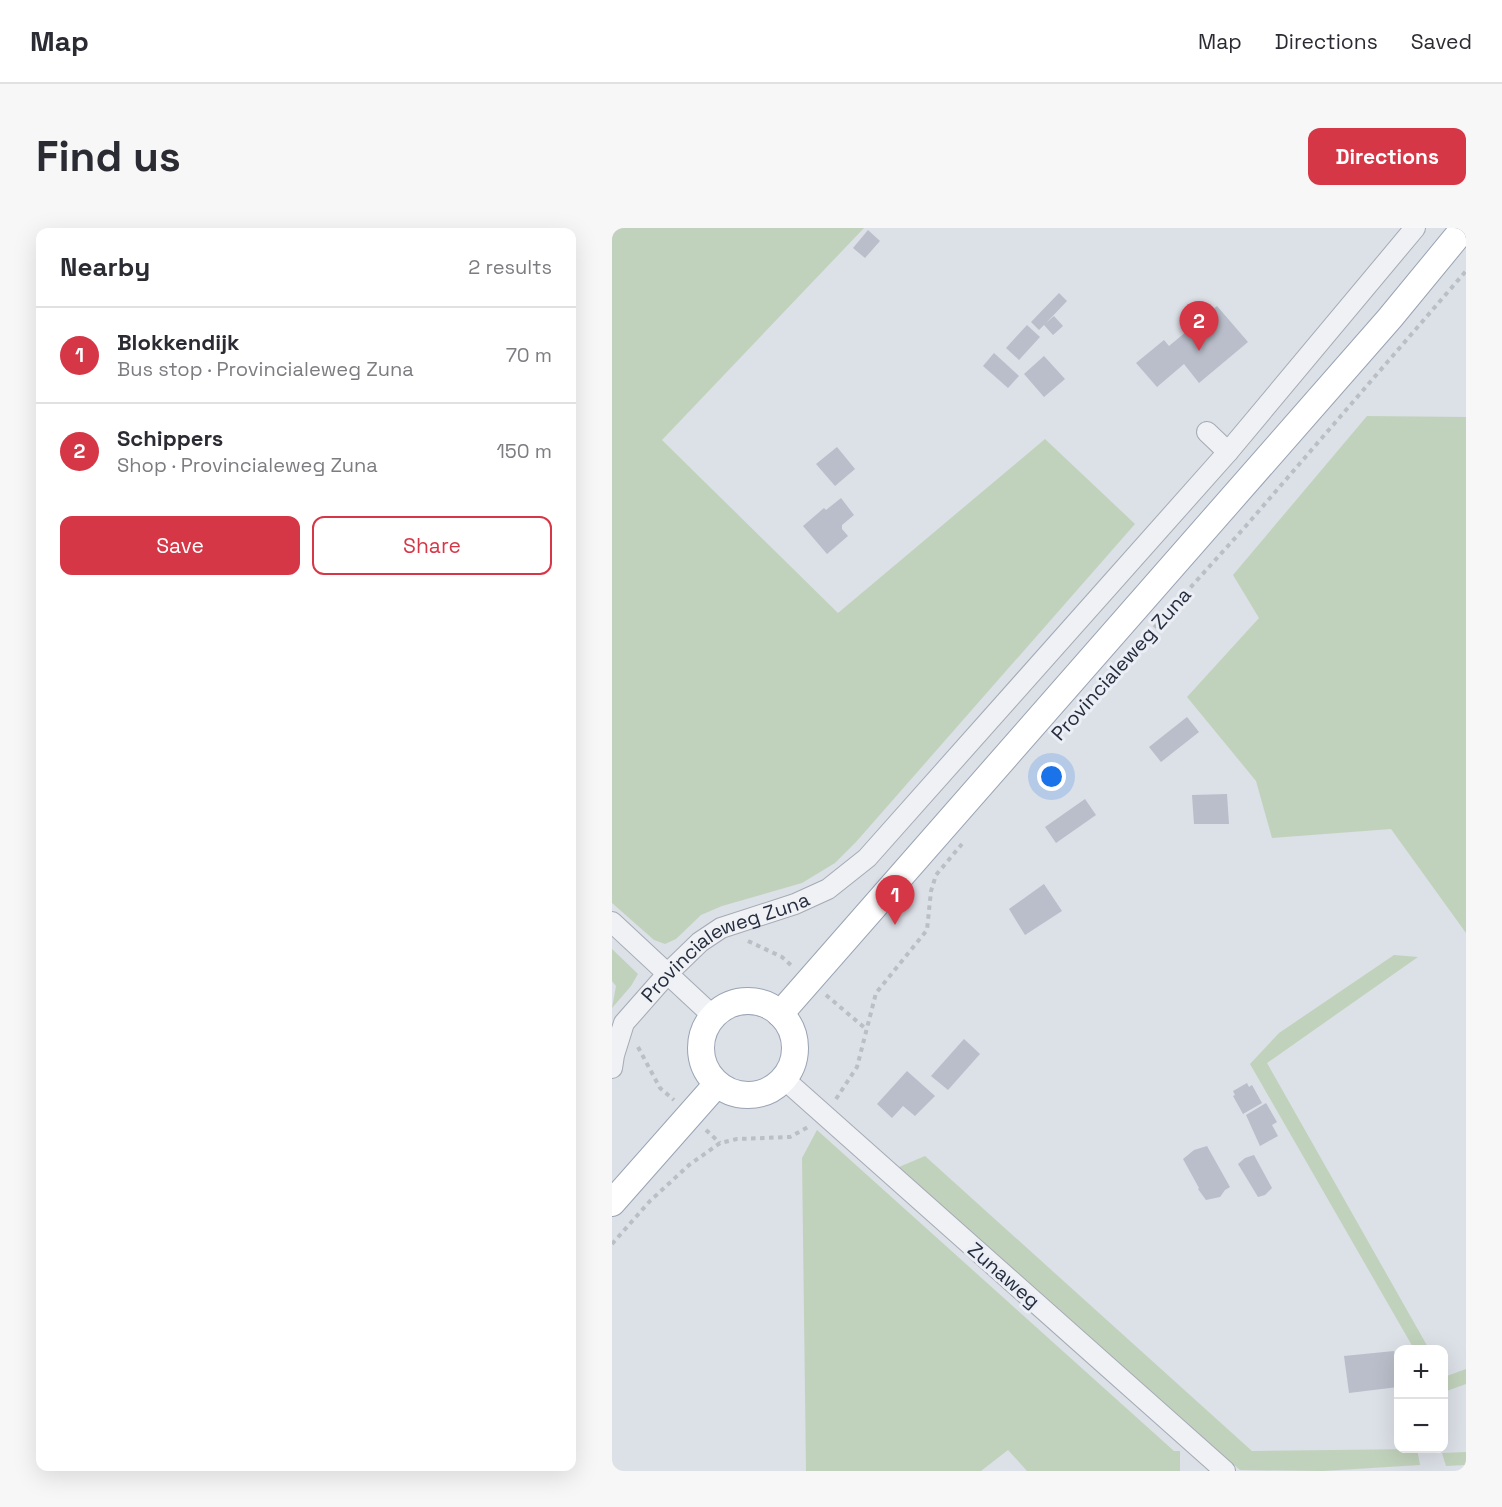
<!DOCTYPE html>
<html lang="en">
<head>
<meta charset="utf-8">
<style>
	body { margin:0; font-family:"Space Grotesk",sans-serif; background:#f7f7f7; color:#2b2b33 }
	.controls { position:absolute; right:18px; bottom:18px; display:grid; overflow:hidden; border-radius:12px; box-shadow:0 6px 24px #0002 }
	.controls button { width:54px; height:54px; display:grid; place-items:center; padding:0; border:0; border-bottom:2px solid #e1e1e2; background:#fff; color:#2b2b33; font:30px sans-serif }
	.you { position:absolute; left:440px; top:549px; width:21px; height:21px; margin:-15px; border:4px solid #fff; border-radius:50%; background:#1a73e8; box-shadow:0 0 0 9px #1a73e833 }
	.badge { display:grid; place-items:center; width:39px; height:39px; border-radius:50%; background:#d63747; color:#fff; font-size:20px; font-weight:700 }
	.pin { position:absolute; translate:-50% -50px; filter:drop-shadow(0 2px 3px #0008) }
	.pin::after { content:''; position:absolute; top:32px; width:21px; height:18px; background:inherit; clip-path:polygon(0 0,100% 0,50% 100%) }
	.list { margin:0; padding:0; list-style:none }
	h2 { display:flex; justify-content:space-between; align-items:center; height:78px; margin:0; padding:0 24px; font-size:26px }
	h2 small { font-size:20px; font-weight:400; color:#7c7c81 }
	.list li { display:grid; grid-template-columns:39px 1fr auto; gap:18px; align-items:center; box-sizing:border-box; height:96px; padding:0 24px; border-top:2px solid #e1e1e2 }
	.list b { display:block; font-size:22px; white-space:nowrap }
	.list p { margin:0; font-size:20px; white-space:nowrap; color:#7c7c81 }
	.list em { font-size:20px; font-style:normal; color:#7c7c81 }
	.actions { display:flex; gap:12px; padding:18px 24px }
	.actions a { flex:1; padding:14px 0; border:2px solid #d63747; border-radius:12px; text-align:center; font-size:21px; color:#d63747 }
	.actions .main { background:#d63747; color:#fff }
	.map { position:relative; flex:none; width:854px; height:1243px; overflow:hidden; border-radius:12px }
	header { display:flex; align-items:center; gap:36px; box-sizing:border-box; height:84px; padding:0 30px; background:#fff; border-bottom:2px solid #e1e1e2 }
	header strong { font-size:28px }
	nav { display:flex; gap:33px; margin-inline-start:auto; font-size:21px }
	.intro { display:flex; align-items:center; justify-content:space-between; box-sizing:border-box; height:144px; padding:0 36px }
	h1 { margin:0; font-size:42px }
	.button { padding:15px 27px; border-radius:12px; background:#d63747; color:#fff; font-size:21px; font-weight:700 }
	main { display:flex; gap:36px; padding:0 36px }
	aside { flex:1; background:#fff; border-radius:12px; box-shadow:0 6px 24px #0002 }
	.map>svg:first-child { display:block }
</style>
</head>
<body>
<header>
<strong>Map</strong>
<nav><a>Map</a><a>Directions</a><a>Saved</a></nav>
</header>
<div class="intro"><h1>Find us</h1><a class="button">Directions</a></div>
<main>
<aside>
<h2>Nearby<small>2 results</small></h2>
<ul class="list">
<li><span class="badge">1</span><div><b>Blokkendijk</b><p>Bus stop · Provincialeweg Zuna</p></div><em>70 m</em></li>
<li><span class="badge">2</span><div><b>Schippers</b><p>Shop · Provincialeweg Zuna</p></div><em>150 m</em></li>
</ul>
<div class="actions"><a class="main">Save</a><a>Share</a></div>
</aside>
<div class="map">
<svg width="854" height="1243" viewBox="0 0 854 1243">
	<rect width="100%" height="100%" fill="#dce0e7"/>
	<g fill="#c1d2bc">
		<polygon points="0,0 252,0 50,212 226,385 433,211 523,296 244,614 223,635 190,655 110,678 89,687 64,711 53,716 42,712 0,675"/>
		<polygon points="755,188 854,189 854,705 779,601 660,610 644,553 575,469 647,390 621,347"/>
		<polygon points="0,721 26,746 19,758 0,780 4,758 0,753"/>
		<polygon points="782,727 806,729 655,835 817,1121 802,1121 638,836 667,805"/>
		<polygon points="205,902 562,1223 568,1223 568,1243 415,1243 396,1222 369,1243 194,1243 190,930"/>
		<polygon points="313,928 640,1223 805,1221 808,1237 711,1243 628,1242 404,1045 287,939"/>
		<polygon points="854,1141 854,1156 832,1164 832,1149"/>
		<polygon points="854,1224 854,1237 834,1238 830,1225"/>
	</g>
	<g fill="#b9beca">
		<polygon points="256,2 268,13 253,30 241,20"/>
		<polygon points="447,65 455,73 434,95 442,88 451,98 441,107 432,97 427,102 419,94"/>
		<polygon points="605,78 636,114 587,155 572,136 545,159 524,135 552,112 557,118"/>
		<polygon points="415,97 428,109 407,132 394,120"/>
		<polygon points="382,125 407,148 396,160 371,138"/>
		<polygon points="432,128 453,151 432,169 412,146"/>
		<polygon points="225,219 243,241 223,258 204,236"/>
		<polygon points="229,270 242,287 230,297 230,301 236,308 215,326 191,298 212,280 214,282"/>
		<polygon points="575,489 587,504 549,534 537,519"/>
		<polygon points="615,566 617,596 582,596 580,567"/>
		<polygon points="473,571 484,587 444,615 433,599"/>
		<polygon points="432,656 450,683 413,707 397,681"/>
		<polygon points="352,811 368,826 336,862 319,848"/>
		<polygon points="295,843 323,868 303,888 291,878 280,890 265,876"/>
		<polygon points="635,855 637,859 640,857 650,875 631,886 621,868 623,867 621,863"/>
		<polygon points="654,875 665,894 660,897 666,908 648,918 634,887"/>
		<polygon points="595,918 618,959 613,962 608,969 594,972 586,961 587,960 571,931 582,922"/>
		<polygon points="642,927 660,960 653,967 646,969 626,936 633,930"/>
		<polygon points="782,1123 786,1159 737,1165 732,1128"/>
	</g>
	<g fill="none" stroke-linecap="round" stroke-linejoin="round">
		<g stroke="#a5aab4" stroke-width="22">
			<g id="minor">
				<polyline points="595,204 616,224"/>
				<polyline points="0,694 101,788"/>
				<path id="s1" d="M0 840 2 827 12 795 56 745 88 714 109 700 183 676 216 661 255 630 616 224 803 0"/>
				<polyline points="172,851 613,1243"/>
			</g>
		</g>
		<g stroke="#9aa3b4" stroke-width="28">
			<g id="major">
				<circle cx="136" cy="820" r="47"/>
				<polyline points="168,786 778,90 852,0"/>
				<polyline points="0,975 105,856"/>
			</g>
		</g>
		<g stroke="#babec5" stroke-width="4" stroke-dasharray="4.5 4.5" stroke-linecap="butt">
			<polyline points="476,473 633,299 854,43"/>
			<polyline points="136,713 170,729 181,739"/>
			<polyline points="214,767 254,801"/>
			<polyline points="26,819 48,860 62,872"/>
			<polyline points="224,871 245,839 264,765 315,702 319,663 324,647 350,616"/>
			<polyline points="94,902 108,915"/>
			<polyline points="0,1016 38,973 77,937 108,915 125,911 178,909 198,898"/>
		</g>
		<use href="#minor" stroke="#eff1f5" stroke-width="20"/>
		<use href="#major" stroke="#fff" stroke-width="26"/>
	</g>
	<g text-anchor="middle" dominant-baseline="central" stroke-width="6" stroke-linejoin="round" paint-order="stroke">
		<g font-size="20" fill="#252d3e" stroke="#ebeff5">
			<text transform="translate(509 436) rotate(-48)">Provincialeweg Zuna</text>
			<text stroke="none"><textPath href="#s1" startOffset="177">Provincialeweg Zuna</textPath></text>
			<text transform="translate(392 1047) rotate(41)">Zunaweg</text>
		</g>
	</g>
</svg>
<div class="controls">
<button>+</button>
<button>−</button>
</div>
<div class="you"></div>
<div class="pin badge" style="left:283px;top:697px">1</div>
<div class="pin badge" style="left:587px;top:123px">2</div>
</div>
</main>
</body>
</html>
